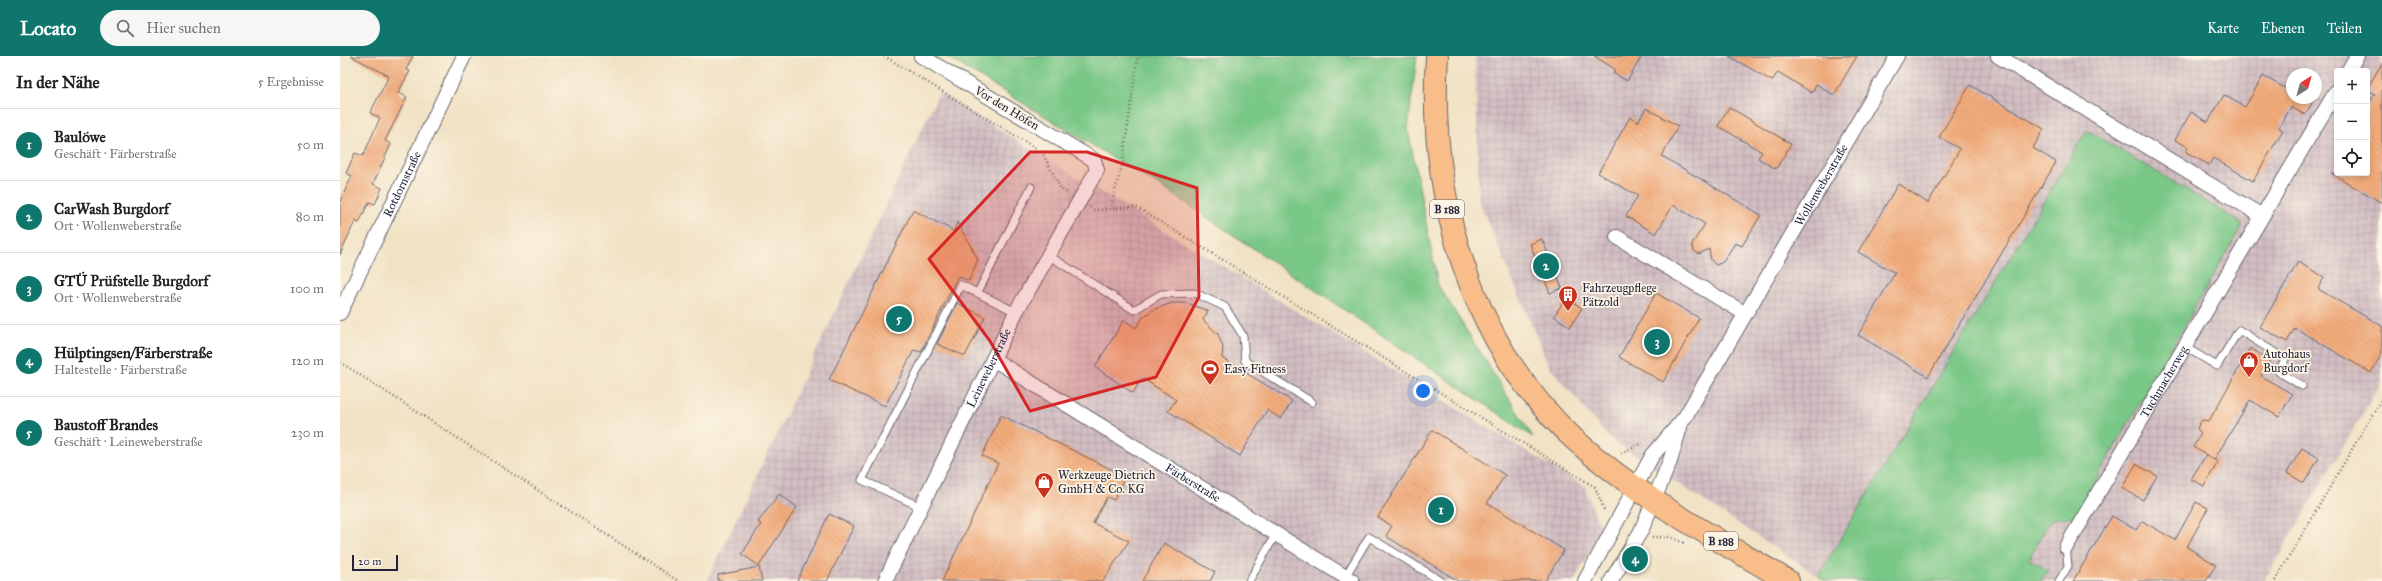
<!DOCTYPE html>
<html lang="de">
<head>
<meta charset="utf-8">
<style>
	body { margin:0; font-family:"IM FELL Great Primer",serif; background:#f6f6f6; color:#202124 }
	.controls { position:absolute; right:12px; top:12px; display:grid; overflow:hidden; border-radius:4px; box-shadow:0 2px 6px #0003 }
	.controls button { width:36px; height:36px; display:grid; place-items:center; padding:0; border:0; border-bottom:1px solid #e0e0e0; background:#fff; color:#202124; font:20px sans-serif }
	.compass { position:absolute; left:1946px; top:12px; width:36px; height:36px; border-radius:50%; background:#fff; box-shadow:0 2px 6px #0003; rotate:37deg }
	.scale { position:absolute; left:12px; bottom:10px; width:46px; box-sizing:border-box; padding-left:4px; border:2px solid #22223b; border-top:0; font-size:11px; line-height:14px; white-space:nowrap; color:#22223b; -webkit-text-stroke:3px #fcf5e5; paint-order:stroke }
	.you { position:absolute; left:1083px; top:335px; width:14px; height:14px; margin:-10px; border:3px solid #fff; border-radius:50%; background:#1a73e8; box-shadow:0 0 0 6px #1a73e833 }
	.badge { display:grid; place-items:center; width:26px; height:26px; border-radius:50%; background:#0f766e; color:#fff; font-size:13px; font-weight:700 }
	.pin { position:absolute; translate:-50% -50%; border:2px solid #fff; box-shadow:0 1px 4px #0006 }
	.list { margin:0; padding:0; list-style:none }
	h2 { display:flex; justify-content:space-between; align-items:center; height:52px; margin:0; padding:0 16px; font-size:17px }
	h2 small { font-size:13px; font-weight:400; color:#757577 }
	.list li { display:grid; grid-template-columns:26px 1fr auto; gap:12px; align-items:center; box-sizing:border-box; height:72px; padding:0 16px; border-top:1px solid #e0e0e0 }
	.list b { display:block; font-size:15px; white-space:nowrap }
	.list p { margin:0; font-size:13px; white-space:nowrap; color:#757577 }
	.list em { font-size:13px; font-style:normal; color:#757577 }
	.icon { flex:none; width:22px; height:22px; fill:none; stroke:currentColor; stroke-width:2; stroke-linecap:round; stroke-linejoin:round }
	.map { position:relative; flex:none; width:2042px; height:525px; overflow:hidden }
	header { display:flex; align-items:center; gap:24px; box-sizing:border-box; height:56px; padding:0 20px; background:#0f766e; color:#fff }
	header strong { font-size:19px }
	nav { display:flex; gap:22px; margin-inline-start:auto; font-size:14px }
	.search { width:280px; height:36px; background:#f6f6f6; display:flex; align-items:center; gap:10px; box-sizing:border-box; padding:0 14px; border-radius:22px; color:#757577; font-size:15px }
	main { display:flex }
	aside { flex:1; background:#fff }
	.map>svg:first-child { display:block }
</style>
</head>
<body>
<header>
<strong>Locato</strong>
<div class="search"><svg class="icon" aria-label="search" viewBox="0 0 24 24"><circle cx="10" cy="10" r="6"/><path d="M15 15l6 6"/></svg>Hier suchen</div>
<nav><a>Karte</a><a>Ebenen</a><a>Teilen</a></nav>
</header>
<main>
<aside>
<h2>In der Nähe<small>5 Ergebnisse</small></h2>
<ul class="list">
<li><span class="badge">1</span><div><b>Baulöwe</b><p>Geschäft · Färberstraße</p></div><em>50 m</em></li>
<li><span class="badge">2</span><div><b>CarWash Burgdorf</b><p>Ort · Wollenweberstraße</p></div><em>80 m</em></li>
<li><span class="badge">3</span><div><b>GTÜ Prüfstelle Burgdorf</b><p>Ort · Wollenweberstraße</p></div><em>100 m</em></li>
<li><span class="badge">4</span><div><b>Hülptingsen/Färberstraße</b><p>Haltestelle · Färberstraße</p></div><em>120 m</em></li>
<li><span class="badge">5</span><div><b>Baustoff Brandes</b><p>Geschäft · Leineweberstraße</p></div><em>230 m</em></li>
</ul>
</aside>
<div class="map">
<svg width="2042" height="525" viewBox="0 0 2042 525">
	<defs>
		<pattern id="industrial-grid" width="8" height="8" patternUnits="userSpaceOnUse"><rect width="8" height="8" fill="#d2bec3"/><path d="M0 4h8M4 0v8" fill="none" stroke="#b4a3a8"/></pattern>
		<pattern id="building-back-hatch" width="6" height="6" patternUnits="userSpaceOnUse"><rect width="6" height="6" fill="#f3ac7c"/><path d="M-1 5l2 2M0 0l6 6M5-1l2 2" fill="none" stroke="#d0946c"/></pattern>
	</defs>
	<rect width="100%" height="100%" fill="#fcf5e5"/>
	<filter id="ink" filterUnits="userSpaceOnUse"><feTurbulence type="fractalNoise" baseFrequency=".025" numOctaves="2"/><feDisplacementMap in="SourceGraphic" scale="8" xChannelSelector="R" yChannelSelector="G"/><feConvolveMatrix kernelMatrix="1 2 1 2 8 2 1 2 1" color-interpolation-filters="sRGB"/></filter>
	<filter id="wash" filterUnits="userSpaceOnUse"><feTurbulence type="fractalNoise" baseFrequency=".012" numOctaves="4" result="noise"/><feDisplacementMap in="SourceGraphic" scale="16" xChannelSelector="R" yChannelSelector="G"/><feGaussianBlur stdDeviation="0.9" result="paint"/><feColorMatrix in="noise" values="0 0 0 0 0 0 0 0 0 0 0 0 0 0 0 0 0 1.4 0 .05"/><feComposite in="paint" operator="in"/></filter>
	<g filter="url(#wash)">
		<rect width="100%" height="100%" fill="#f1e2c4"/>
		<g fill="url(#industrial-grid)" fill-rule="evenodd">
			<path d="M1135 0H2042V325L1924 525H1701L1707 514 1689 503 1710 464 1735 459 1747 74 1478 520 1269 382 1209 310 1139 145ZM1997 15H2027V117H1997ZM1952 18H1976V42H1952Z"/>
			<polygon points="599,37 1245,431 1261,475 1234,525 367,525"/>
		</g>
		<g fill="#7ac887" stroke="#4e7561">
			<polygon points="605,0 1077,0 1068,73 1098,229 1193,381 828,135"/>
			<polygon points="1747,74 1903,168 1735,460 1710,464 1689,503 1708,514 1701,525 1485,525 1478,520"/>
		</g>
		<g id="blocks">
			<g fill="url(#building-back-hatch)">
				<polygon points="11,0 73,0 66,14 70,15 58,37 67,41 45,85 51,88 33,128 42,132 35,148 29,146 19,167 15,165 0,199 0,145 12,120 6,117 15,97 23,100 40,62 30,57 49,20"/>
				<polygon points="1254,0 1302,0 1287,25 1273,17 1275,13"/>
				<polygon points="1389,0 1517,0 1494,39 1476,28 1472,37 1438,16 1432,25"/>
				<polygon points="2042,7 2042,147 1991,117 2027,117 2027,51 2035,38 2027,33"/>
				<polygon points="1923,20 1952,36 1952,42 1975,42 1965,59 1951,51 1939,72 1943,74 1913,125 1873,102 1869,109 1846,96 1848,91 1835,84 1851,56 1868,66 1884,39 1905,51"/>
				<polygon points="1630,29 1704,73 1693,92 1716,106 1588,321 1518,279 1555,217 1518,196 1558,128 1588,147 1620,93 1599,81"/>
				<polygon points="1389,51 1451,88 1436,113 1418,102 1422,96 1378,70"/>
				<polygon points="1306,52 1338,70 1322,100 1421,159 1402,190 1395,187 1383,206 1376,209 1371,204 1369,193 1359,198 1354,195 1352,188 1365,168 1333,149 1316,178 1286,160 1298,140 1258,117 1290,61 1298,66"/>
				<polygon points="573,154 614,175 617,166 638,203 629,225 618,220 581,296 574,294 545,350 489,324"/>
				<polygon points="1202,183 1222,232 1210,237 1190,188"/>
				<polygon points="1958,206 1984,221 1978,233 2042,270 2042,297 2031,317 1955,272 1947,286 1920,271"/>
				<polygon points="1316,237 1359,262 1323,326 1279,301"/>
				<polygon points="1226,242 1242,252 1230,271 1214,260"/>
				<polygon points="617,247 645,261 625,300 597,288"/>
				<polygon points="832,247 847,247 868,255 863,264 878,278 883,291 882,302 952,345 941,363 927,354 900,400 828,355 836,344 802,322 793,337 755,311 784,264 796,272 804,260 815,253"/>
				<polygon points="1910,292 1930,304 1921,320 1952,338 1939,361 1910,344 1874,404 1853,391 1861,377 1857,373 1859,368 1862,364 1869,365"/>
				<polygon points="661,359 785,420 774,444 767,441 753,467 789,485 763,525 602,525 658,407 642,400"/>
				<polygon points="1092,374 1165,419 1147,447 1224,494 1205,525 1118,525 1046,480 1052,470 1038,461"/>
				<polygon points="1962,392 1979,402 1964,427 1947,417"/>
				<polygon points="1866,399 1878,406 1864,430 1851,423"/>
				<polygon points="1796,408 1817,420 1803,444 1782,432"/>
				<polygon points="439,438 457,451 419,510 402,498 421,468 418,466"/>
				<polygon points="1856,446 1868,452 1847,491 1876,509 1866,525 1733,525 1772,460 1796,474 1802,465 1835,484"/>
				<polygon points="489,458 514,470 491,517 487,525 457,525"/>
				<polygon points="824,487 875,516 870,525 802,525"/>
				<polygon points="419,511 422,525 378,525 378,519"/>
			</g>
		</g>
	</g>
	<g filter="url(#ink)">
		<use href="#blocks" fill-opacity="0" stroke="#6a656b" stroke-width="1"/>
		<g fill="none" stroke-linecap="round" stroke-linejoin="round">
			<g stroke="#6a656b" stroke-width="9">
				<g id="lane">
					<polyline points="708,199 794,254 821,238 855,237 885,251 903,280 905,305 972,346"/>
					<polyline points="638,236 691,131"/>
					<polyline points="1845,291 1877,310 1899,274 1945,303 1939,316 1962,330"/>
					<polyline points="581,451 522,424 621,229 676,256"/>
					<polyline points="1005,521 1029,481 1101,525"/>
					<polyline points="909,525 936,478"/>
					<polyline points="1719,525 1728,510 1726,491"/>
				</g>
			</g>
			<g stroke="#6a656b" stroke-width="16">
				<g id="street">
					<polyline points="1658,0 1922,160"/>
					<polyline points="2008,15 2017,0"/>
					<polyline points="1277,181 1404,257"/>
					<path id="s1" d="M0 257 124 0"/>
					<path id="s2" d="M653 303 1012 525"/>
					<path id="s3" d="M1726 491 1997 34"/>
					<path id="s4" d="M545 525 676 256 757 114 754 104 581 0"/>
					<path id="s5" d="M1245 525 1312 400 1345 361 1557 0"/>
					<polyline points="1271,525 1301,475 1330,405 1340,371"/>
				</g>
			</g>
			<g stroke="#6a656b" stroke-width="24">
				<path id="primary" d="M1097 0C1088 139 1130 288 1235 384 1298 441 1375 482 1448 525"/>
			</g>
			<g stroke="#6a656b" stroke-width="2.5" stroke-dasharray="1 3" stroke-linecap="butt">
				<polyline points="544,0 702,96 721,133 728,137"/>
				<polyline points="750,151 754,154 796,151 1255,431 1264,453 1267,454"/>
				<polyline points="770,153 782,110 798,0"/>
				<polyline points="0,306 338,525"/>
				<polyline points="1281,397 1303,387"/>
				<polyline points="1312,481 1330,481 1344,487"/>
				<polyline points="1935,525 2042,342"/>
			</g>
			<use href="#lane" stroke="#fff" stroke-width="7"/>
			<use href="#street" stroke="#fff" stroke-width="14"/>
			<use href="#primary" stroke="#f8bd88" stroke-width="22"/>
		</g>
	</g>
	<path fill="#d62828" fill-opacity="0.2" stroke="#d62828" stroke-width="3" stroke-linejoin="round" d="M690 96H747L857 132 859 241 816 321 690 355 650 285 589 203Z"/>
	<defs>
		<g id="building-pin" transform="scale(1)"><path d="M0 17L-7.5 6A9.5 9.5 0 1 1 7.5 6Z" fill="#c8321e" stroke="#fcf5e5"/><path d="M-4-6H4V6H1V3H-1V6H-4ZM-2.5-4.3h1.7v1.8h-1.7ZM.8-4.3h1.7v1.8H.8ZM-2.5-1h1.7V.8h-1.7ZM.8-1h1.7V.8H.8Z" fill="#fff"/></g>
		<g id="shop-pin" transform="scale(1)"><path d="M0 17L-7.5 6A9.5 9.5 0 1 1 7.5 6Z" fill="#c8321e" stroke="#fcf5e5"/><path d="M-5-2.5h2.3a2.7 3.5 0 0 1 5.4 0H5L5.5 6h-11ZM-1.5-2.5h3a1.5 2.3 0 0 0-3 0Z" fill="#fff"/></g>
		<g id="stadium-pin" transform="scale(1)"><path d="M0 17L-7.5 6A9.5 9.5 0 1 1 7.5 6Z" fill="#c8321e" stroke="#fcf5e5"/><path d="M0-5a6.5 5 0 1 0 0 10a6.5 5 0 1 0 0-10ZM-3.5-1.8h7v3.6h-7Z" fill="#fff"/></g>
	</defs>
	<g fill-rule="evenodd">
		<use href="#building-pin" x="1228" y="239"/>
		<use href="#shop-pin" x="1909" y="305"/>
		<use href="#stadium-pin" x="870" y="313"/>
		<use href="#shop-pin" x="704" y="426"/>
	</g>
	<g text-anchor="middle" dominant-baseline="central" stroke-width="3.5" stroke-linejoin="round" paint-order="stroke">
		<g fill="#fcf5e5" stroke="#63616e" stroke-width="1">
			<rect x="1090" y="144" width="34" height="18" rx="3"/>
			<rect x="1364" y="476" width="34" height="18" rx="3"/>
		</g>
		<g font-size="11" font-weight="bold" fill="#22223b">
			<text x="1107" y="153">B 188</text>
			<text x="1381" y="485">B 188</text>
		</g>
		<g font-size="12" fill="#22223b" stroke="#fcf5e5">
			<text transform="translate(667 52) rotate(31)">Vor den Höfen</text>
			<text stroke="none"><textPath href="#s1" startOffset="143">Rotdornstraße</textPath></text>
			<text stroke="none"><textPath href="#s5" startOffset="462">Wollenweberstraße</textPath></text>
			<text stroke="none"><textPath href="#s4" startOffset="237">Leineweberstraße</textPath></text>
			<text stroke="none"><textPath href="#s3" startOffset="192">Tuchmacherweg</textPath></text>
			<text stroke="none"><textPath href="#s2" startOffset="235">Färberstraße</textPath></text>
		</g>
		<g font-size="12" fill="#22223b" stroke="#fcf5e5" text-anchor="start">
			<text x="1242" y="232">Fahrzeugpflege<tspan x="1242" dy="14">Pätzold</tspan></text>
			<text x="1923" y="298">Autohaus<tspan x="1923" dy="14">Burgdorf</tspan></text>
			<text x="884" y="313">Easy Fitness</text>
			<text x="718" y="419">Werkzeuge Dietrich<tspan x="718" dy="14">GmbH &amp; Co. KG</tspan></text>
		</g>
	</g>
</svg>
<div class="controls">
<button>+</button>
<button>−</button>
<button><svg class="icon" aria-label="locate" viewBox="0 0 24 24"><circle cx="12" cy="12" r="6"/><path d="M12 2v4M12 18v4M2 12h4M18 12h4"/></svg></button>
</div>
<svg class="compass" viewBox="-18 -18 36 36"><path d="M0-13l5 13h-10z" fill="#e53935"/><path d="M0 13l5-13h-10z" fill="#757577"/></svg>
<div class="scale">20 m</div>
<div class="you"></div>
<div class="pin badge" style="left:1101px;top:454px">1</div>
<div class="pin badge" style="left:1206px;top:210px">2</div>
<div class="pin badge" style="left:1317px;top:286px">3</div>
<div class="pin badge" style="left:1295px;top:503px">4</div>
<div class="pin badge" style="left:559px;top:263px">5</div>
</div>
</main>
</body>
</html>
